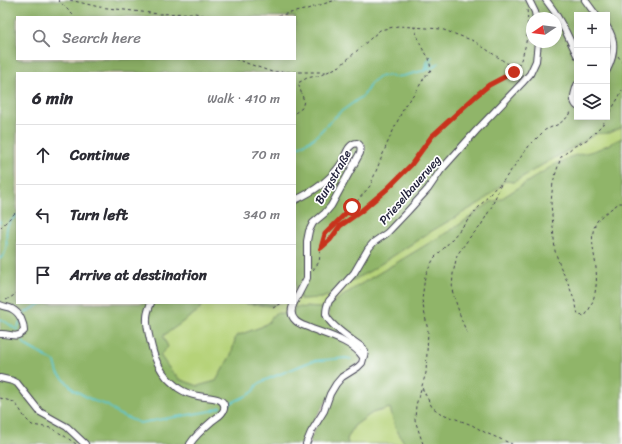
<!DOCTYPE html>
<html lang="en">
<head>
<meta charset="utf-8">
<style>
	body { margin:0; font-family:Sriracha,sans-serif; background:#f2f2f3; color:#2b2b33 }
	.controls { position:absolute; right:12px; top:12px; display:grid; overflow:hidden; border-radius:0px; box-shadow:0 2px 10px #0003 }
	.controls button { width:36px; height:36px; display:grid; place-items:center; padding:0; border:0; border-bottom:1px solid #e1e1e2; background:#fff; color:#2b2b33; font:20px sans-serif }
	.compass { position:absolute; left:526px; top:12px; width:36px; height:36px; border-radius:50%; background:#fff; box-shadow:0 2px 10px #0003; rotate:257deg }
	.stop { position:absolute; width:12px; height:12px; margin:-9px; border:3px solid #c8321e; border-radius:50%; background:#fff }
	.stop.end { background:#c8321e; border-color:#fff; box-shadow:0 1px 4px #0008 }
	.list { margin:0; padding:0; list-style:none }
	h2 { display:flex; justify-content:space-between; align-items:center; height:52px; margin:0; padding:0 16px; font-size:17px }
	h2 small { font-size:13px; font-weight:400; color:#7c7c81 }
	.list li { display:grid; grid-template-columns:26px 1fr auto; gap:12px; align-items:center; box-sizing:border-box; height:60px; padding:0 16px; border-top:1px solid #e1e1e2 }
	.list b { display:block; font-size:15px; white-space:nowrap }
	.list em { font-size:13px; font-style:normal; color:#7c7c81 }
	.icon { flex:none; width:22px; height:22px; fill:none; stroke:currentColor; stroke-width:2; stroke-linecap:round; stroke-linejoin:round }
	.map { position:relative; flex:none; width:622px; height:444px; overflow:hidden }
	.search { position:absolute; background:#fff; box-shadow:0 2px 10px #0003; left:16px; top:16px; width:280px; height:44px; display:flex; align-items:center; gap:10px; box-sizing:border-box; padding:0 14px; border-radius:0px; color:#7c7c81; font-size:15px }
	.panel { position:absolute; background:#fff; box-shadow:0 2px 10px #0003; left:16px; top:72px; width:280px; height:232px; border-radius:0px }
	.map>svg:first-child { display:block }
</style>
</head>
<body>
<div class="map">
<svg width="622" height="444" viewBox="0 0 622 444">
	<rect width="100%" height="100%" fill="#fff"/>
	<filter id="ink" filterUnits="userSpaceOnUse"><feTurbulence type="fractalNoise" baseFrequency=".025" numOctaves="2"/><feDisplacementMap in="SourceGraphic" scale="8" xChannelSelector="R" yChannelSelector="G"/><feConvolveMatrix kernelMatrix="1 2 1 2 8 2 1 2 1" color-interpolation-filters="sRGB"/></filter>
	<filter id="wash" filterUnits="userSpaceOnUse"><feTurbulence type="fractalNoise" baseFrequency=".012" numOctaves="4" result="noise"/><feDisplacementMap in="SourceGraphic" scale="16" xChannelSelector="R" yChannelSelector="G"/><feGaussianBlur stdDeviation="0.9" result="paint"/><feColorMatrix in="noise" values="0 0 0 0 0 0 0 0 0 0 0 0 0 0 0 0 0 1.4 0 .05"/><feComposite in="paint" operator="in"/></filter>
	<g filter="url(#wash)">
		<rect width="100%" height="100%" fill="#f8ecdb"/>
		<g fill="#b6d379" stroke="#6c7a5a">
			<polygon points="622,127 622,138 595,151 570,157 562,163 557,163 499,200 491,202 456,227 356,287 328,306 324,308 304,307 291,320 275,313 269,322 261,327 236,336 231,355 216,381 198,386 179,379 169,368 160,355 168,347 163,336 198,311 203,303 239,303 272,306 277,303 295,303 295,293 299,290 300,299 322,298 329,295 346,284 370,271 430,232 483,201 505,181 514,182 542,165 574,147 591,136 598,133 610,133"/>
			<polygon points="390,408 395,427 405,444 348,444 347,439 354,426 372,413"/>
		</g>
		<g fill="#90b569" stroke="#596c52" fill-rule="evenodd">
			<path d="M0 0H622V127C614 131 607 135 598 133L542 165 514 182 505 181 483 201 430 232 370 271 346 284 329 295 322 298 300 299 299 290 295 293V73H17V303H203L198 311 163 336 168 347 160 355 169 368 179 379 198 386 216 381 231 355 236 336 261 327 269 322 275 313C283 313 286 313 291 319L295 307 324 308V313L358 347 361 360 358 365 348 370 314 420 308 432 303 444H0ZM577 15H607V117H577ZM17 17H295V59H17ZM532 18H556V42H532Z"/>
			<path d="M622 138V444H405L395 427 390 408 372 413 354 426 347 439 348 444H311L310 439 330 399 343 378 364 362 345 333 330 319 328 313V306L356 287 456 227 491 202 499 200 557 163H562C567 155 584 154 593 151 603 148 613 142 622 138Z"/>
			<polygon points="239,303 277,303 272,306"/>
		</g>
		<g fill="none" stroke-linecap="round" stroke-linejoin="round">
			<g stroke="#5bc7d2" stroke-width="1.5">
				<polyline points="428,69 429,64 432,63"/>
				<polyline points="425,71 428,60 432,57"/>
				<polyline points="295,149 314,138 339,113 364,95 371,83 379,77 388,75 393,77 403,76 422,71 425,71 428,69 432,68 439,63"/>
				<polyline points="0,221 0,223"/>
				<path d="M0 259C12 248 3 237 8 225 10 221 14 218 17 215"/>
				<polyline points="24,313 43,303"/>
				<polyline points="0,319 3,320 17,330 20,322"/>
				<polyline points="23,341 25,345 55,362 58,373 74,390 94,401 107,405 118,414 140,423 211,411 221,407"/>
				<polyline points="227,405 248,395 254,391 257,385 263,381 312,361 346,358 351,359"/>
			</g>
		</g>
	</g>
	<g filter="url(#ink)">
		<g fill="none" stroke-linecap="round" stroke-linejoin="round">
			<g stroke="#424053" stroke-width="8">
				<g id="minor">
					<polyline points="529,0 535,12 536,18"/>
					<polyline points="546,0 554,11 566,32 577,55"/>
					<polyline points="585,0 596,15"/>
					<path d="M607 27C617 41 614 56 607 70"/>
					<path d="M577 85C575 92 571 100 577 106"/>
					<path d="M295 200C313 192 330 180 341 164 346 156 347 144 357 143 361 145 361 148 360 153L331 206 325 213 313 223 309 231 307 241V278L295 301"/>
					<path d="M151 303C149 308 147 312 147 318 146 326 153 355 157 362 159 366 162 372 165 375 168 380 174 384 178 388 184 392 191 395 198 396 206 398 227 396 224 409 223 415 215 418 211 422 204 428 195 436 190 444"/>
					<path d="M294 303C291 309 290 315 295 320 299 325 306 326 312 329 328 335 353 342 363 357"/>
					<path d="M0 305C4 307 9 307 12 309 20 313 24 323 24 331 15 340 11 333 0 334"/>
					<polyline points="0,378 13,381 17,383 40,412 67,427 85,444"/>
					<path d="M306 444 311 432 324 411 330 394 336 384 342 377 358 367 362 363 365 352 363 348C354 341 328 325 326 314 326 309 327 305 329 301L354 273 368 249 374 242 387 233 407 212 428 189 441 170 476 131 522 83 530 74 536 61 538 42"/>
				</g>
			</g>
			<g stroke="#424053" stroke-width="1" stroke-dasharray="3 3" stroke-linecap="butt">
				<polyline points="58,0 75,17"/>
				<polyline points="70,0 99,7 159,14 195,13 211,17"/>
				<polyline points="272,17 304,10 336,0"/>
				<polyline points="618,56 622,62"/>
				<polyline points="235,59 272,72 326,72"/>
				<path d="M295 113 302 108 304 101 298 83 307 78 321 75 340 66 380 30 398 26 441 29 474 41 511 66 519 64C527 48 529 28 527 9"/>
				<path d="M607 117 603 124 588 139 573 147 561 157 553 182 551 203 555 251 560 266 568 283 576 305 578 315 585 316C597 299 598 280 595 260 593 248 590 234 596 223 599 216 613 208 619 203H622"/>
				<polyline points="607,117 619,97 622,90"/>
				<polyline points="0,228 17,211"/>
				<polyline points="321,248 330,240 340,226 360,212 387,189 411,165 432,136 477,95 489,85 514,72 518,65"/>
				<polyline points="313,270 319,262 321,248 325,234 352,207 370,186 387,144 405,105 417,90 424,78 431,70 429,58 422,48 414,27"/>
				<polyline points="6,300 13,296 17,292"/>
				<polyline points="273,308 282,303"/>
				<polyline points="467,333 462,321 452,290 453,274 457,255 470,237 480,227 492,206 501,184 529,146 545,130 559,124 569,116 572,110"/>
				<polyline points="422,388 432,407 440,413 472,425 486,433 512,444"/>
				<polyline points="0,398 14,402 19,408 25,418 32,425 51,428 63,435 76,444"/>
				<polyline points="423,444 415,420 416,405 426,373 428,331 422,300 425,276 434,258 446,246 496,187 501,184"/>
			</g>
			<use href="#minor" stroke="#fff" stroke-width="6"/>
		</g>
	</g>
	<g fill="none" stroke-linecap="round" stroke-linejoin="round" filter="url(#ink)">
		<polyline stroke="#c8321e" stroke-width="5" points="352,207 325,234 321,248 330,240 340,226 360,212 387,189 411,165 432,136 477,95 489,85 514,72"/>
	</g>
	<g text-anchor="middle" dominant-baseline="central" stroke-width="3.5" stroke-linejoin="round" paint-order="stroke">
		<g font-size="12" fill="#22223b" stroke="#fff">
			<text transform="translate(333 177) rotate(-60)">Burgstraße</text>
			<text transform="translate(410 190) rotate(-49)">Prieselbauerweg</text>
		</g>
	</g>
</svg>
<div class="controls">
<button>+</button>
<button>−</button>
<button><svg class="icon" aria-label="layers" viewBox="0 0 24 24"><path d="M12 4l9 5-9 5-9-5zM3 14l9 5 9-5"/></svg></button>
</div>
<svg class="compass" viewBox="-18 -18 36 36"><path d="M0-13l5 13h-10z" fill="#e53935"/><path d="M0 13l5-13h-10z" fill="#7c7c81"/></svg>
<div class="stop" style="left:352px;top:207px"></div>
<div class="stop end" style="left:514px;top:72px"></div>
<div class="search"><svg class="icon" aria-label="search" viewBox="0 0 24 24"><circle cx="10" cy="10" r="6"/><path d="M15 15l6 6"/></svg>Search here</div>
<section class="panel">
<h2>6 min<small>Walk · 410 m</small></h2>
<ul class="list">
<li><svg class="icon" aria-label="ahead" viewBox="0 0 24 24"><path d="M12 20V5M6 11l6-6 6 6"/></svg><div><b>Continue</b></div><em>70 m</em></li>
<li><svg class="icon" aria-label="left" viewBox="0 0 24 24"><path d="M17 20v-9H6M10 6l-5 5 5 5"/></svg><div><b>Turn left</b></div><em>340 m</em></li>
<li><svg class="icon" aria-label="arrive" viewBox="0 0 24 24"><path d="M6 21V4h12l-3 4 3 4H6"/></svg><div><b>Arrive at destination</b></div></li>
</ul>
</section>
</div>
</body>
</html>
